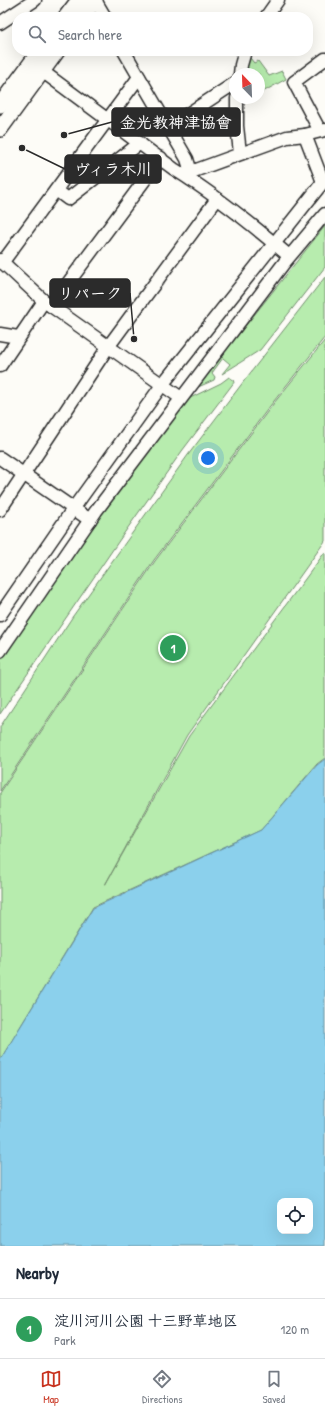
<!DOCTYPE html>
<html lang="en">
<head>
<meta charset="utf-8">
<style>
	body { margin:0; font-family:"Patrick Hand","Klee One",sans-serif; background:#f6f6f7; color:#1f2937 }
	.controls { position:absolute; right:12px; bottom:12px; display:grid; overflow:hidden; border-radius:8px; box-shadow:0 4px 16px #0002 }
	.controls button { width:36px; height:36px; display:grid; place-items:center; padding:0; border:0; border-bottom:1px solid #e0e1e3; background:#fff; color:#1f2937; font:20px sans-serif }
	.compass { position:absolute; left:229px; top:68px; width:36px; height:36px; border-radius:50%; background:#fff; box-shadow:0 4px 16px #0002; rotate:337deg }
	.you { position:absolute; left:208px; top:458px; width:14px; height:14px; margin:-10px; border:3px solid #fff; border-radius:50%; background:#1a73e8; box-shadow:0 0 0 6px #1a73e833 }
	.badge { display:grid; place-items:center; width:26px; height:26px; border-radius:50%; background:#c8321e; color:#fff; font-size:13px; font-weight:700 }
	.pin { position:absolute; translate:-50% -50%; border:2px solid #fff; box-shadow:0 1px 4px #0006 }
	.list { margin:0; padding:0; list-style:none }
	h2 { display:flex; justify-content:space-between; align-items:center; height:52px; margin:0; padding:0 16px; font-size:17px }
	h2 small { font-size:13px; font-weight:400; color:#747a83 }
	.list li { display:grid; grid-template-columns:26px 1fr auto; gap:12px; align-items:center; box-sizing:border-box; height:60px; padding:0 16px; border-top:1px solid #e0e1e3 }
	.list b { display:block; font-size:15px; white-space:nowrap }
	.list p { margin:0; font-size:13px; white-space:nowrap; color:#747a83 }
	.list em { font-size:13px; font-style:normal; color:#747a83 }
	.icon { flex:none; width:22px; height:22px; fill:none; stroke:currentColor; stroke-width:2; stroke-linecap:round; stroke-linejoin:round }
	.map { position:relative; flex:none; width:325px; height:1246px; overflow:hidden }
	.search { position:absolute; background:#fff; box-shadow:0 4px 16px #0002; left:12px; right:12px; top:12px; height:44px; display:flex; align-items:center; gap:10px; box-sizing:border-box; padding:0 14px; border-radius:16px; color:#747a83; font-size:15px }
	.sheet { height:112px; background:#fff }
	nav { display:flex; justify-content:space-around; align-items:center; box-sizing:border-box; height:56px; border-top:1px solid #e0e1e3; background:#fff; font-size:11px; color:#747a83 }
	nav a { display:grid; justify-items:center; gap:2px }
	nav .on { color:#c8321e }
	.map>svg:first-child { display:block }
</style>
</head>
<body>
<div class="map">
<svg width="325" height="1246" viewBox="0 0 325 1246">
	<rect width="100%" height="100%" fill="#fdfcf7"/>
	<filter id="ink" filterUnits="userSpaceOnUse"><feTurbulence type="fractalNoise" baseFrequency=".025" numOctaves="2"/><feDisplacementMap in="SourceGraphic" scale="8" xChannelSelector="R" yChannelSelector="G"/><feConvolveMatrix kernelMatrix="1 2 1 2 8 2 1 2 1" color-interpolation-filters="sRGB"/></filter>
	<g filter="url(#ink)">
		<g fill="#b7ecae" stroke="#718c6c">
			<polygon points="250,58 254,63 258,61 269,76 282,71 286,79 259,94 259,74 245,74"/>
			<polygon points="325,226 325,267 260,350 222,374 230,364 223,358 212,373 215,377 214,380 196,388"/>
			<polygon points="325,277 325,337 270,406 154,560 0,791 0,727 73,616 188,455 244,381"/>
			<polygon points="325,340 325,541 187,735 105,885 189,736 325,552 325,758 317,764 261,830 93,907 0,1060 0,793 155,561 274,403"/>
			<polygon points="229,377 235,381 182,451 127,529 0,714 0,661 99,517 186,400 221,383"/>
		</g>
		<path fill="#8bd0ec" stroke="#658e9f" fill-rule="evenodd" d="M325 759V1246H0V1060L93 908 261 830 317 765ZM280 1201H310V1231H280Z"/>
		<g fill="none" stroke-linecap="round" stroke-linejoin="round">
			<g stroke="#2b2b2b" stroke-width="15">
				<g id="minor">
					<polyline points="95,0 105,17"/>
					<polyline points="266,17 278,0"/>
					<polyline points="0,23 35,0"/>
					<polyline points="124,51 187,159 191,172"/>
					<path d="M42 71 174 169C214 194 253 225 289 256"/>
					<polyline points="240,74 241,65 245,51"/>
					<polyline points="237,98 237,126 240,153"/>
					<polyline points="168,127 235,83"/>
					<polyline points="320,131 294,82 325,59"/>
					<polyline points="190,179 191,172 287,137 305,135 325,130"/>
					<polyline points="56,190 68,199 140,143"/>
					<polyline points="0,260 44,301 181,398"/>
					<polyline points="2,263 139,77"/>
					<polyline points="51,306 161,158"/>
					<polyline points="0,334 18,337"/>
					<polyline points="0,366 44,301"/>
					<polyline points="0,458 90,520"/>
					<polyline points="0,510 108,347 217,199"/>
					<polyline points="0,615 73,509 162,385 323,182 305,135"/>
					<polyline points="0,651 96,511 284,263 325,214"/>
				</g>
			</g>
			<g stroke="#2b2b2b" stroke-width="18">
				<g id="major">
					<polyline points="66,17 79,0"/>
					<polyline points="82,17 95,0"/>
					<polyline points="0,105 40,51"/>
					<polyline points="0,129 57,51"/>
				</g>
			</g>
			<use href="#minor" stroke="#fdfcf7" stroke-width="12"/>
			<use href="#major" stroke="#fdfcf7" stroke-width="15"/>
		</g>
	</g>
	<path fill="none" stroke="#2b2b2b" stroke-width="1.5" d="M64 135L112 122M22 148L65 169M134 339L130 293"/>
	<g fill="#2b2b2b" stroke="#fdfcf7" stroke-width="1.5">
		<circle cx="64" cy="135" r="4"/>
		<circle cx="22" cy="148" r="4"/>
		<circle cx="134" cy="339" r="4"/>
	</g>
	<g fill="#2b2b2b" stroke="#2b2b2b" stroke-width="1.5">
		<rect x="112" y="108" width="128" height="28" rx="4"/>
		<rect x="65" y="155" width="96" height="28" rx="4"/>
		<rect x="50" y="279" width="80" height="28" rx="4"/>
	</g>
	<g font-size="16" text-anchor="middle" font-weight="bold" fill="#fff">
		<text x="176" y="128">金光教神津協會</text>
		<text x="113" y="175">ヴィラ木川</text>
		<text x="90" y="299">リパーク</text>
	</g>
</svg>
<div class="controls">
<button><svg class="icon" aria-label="locate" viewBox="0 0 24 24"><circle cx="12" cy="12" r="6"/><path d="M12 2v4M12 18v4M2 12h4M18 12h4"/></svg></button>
</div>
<svg class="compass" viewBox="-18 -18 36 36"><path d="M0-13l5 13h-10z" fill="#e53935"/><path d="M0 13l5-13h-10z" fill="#747a83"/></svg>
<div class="you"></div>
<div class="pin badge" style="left:173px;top:648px;background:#2e9e5b">1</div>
<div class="search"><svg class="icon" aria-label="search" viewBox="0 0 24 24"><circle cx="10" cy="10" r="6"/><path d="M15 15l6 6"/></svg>Search here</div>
</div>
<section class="sheet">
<h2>Nearby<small></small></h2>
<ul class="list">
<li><span class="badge" style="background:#2e9e5b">1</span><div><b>淀川河川公園 十三野草地区</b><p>Park</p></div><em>120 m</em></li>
</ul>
</section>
<nav>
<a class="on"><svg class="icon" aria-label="map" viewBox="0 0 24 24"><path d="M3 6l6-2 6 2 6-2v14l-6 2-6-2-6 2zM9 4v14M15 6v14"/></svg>Map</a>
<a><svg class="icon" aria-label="directions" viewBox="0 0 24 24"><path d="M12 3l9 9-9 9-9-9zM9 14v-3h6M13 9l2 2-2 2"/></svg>Directions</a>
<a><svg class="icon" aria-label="saved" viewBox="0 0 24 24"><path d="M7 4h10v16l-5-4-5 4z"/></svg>Saved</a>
</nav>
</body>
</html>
